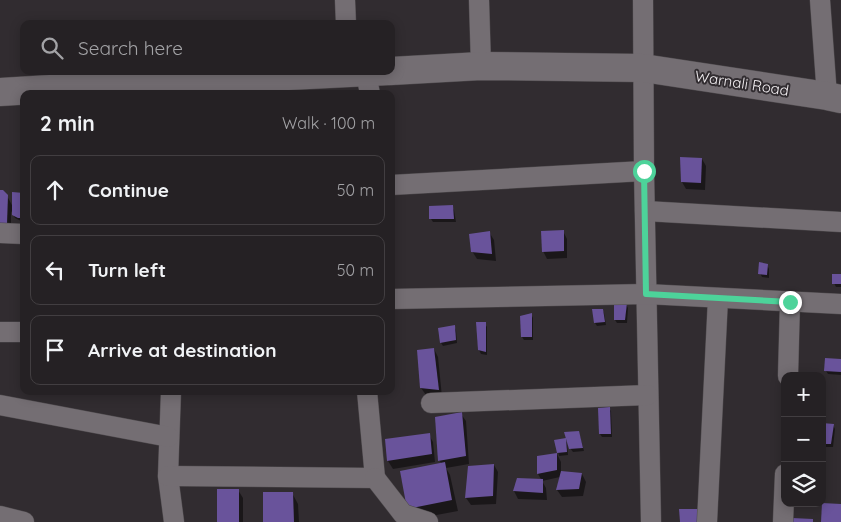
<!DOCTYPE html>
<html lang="en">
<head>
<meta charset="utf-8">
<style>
	body { margin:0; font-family:Quicksand,sans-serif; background:#2d292c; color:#f1f3f6 }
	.controls { position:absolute; right:15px; bottom:15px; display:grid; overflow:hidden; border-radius:10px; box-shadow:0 2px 12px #0003 }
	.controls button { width:45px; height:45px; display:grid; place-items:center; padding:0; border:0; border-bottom:1px solid #423e41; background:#252124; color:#f1f3f6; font:25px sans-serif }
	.stop { position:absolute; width:15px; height:15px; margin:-11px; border:4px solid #4dd39a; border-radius:50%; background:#fff }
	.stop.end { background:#4dd39a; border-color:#fff; box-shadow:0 1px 5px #0008 }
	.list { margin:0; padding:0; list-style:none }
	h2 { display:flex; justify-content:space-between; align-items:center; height:65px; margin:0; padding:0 20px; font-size:21px }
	h2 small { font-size:16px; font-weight:400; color:#a3a3a6 }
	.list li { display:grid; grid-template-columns:32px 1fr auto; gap:15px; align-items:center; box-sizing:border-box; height:70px; margin:0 10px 10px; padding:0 10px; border:1px solid #423e41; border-radius:10px }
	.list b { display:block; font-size:19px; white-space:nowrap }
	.list em { font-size:16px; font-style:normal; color:#a3a3a6 }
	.icon { flex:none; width:28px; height:28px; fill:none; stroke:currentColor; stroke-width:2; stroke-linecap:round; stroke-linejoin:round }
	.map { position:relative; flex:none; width:841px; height:522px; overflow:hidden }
	.search { position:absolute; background:#252124; box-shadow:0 2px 12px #0003; left:20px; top:20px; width:375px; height:55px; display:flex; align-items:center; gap:12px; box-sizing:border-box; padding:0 18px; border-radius:10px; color:#a3a3a6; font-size:19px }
	.panel { position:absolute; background:#252124; box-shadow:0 2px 12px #0003; left:20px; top:90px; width:375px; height:305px; border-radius:10px }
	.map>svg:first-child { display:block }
</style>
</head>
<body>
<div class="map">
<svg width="841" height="522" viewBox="0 0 841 522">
	<rect width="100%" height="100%" fill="#312c30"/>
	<g fill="#0007">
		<polygon points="702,159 706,166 705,190 686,189 682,182"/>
		<polygon points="0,191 7,196 13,207 24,194 24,221 21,221 15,218 11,211 11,232 0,233"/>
		<polygon points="452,207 454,210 456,222 433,222 431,219"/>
		<polygon points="563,231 567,239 567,258 547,259 543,251"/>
		<polygon points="489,232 494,240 496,261 477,259 472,251"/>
		<polygon points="767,265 769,269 769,278 762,277 760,273"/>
		<polygon points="841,275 841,287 836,287 834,283"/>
		<polygon points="626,304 628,308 627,323 617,323 615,320"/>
		<polygon points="594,310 602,310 604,313 606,325 597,326 595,323"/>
		<polygon points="531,314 533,318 533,340 524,340 522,337"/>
		<polygon points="485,324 487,327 487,355 481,354 479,350"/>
		<polygon points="454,326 456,330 457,343 443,346 441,343"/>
		<polygon points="434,349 438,357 442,397 426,395 421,388"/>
		<polygon points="841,360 841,375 828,374 826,371"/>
		<polygon points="609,408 611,411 612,437 602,437 600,434"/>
		<polygon points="461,414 466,421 469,464 446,468 450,475 458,511 415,519 408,508 442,464 439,460"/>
		<polygon points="822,424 833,425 835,429 833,447 822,447"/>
		<polygon points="429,435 433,442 435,462 393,469 388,461 386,440"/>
		<polygon points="580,436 584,451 573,452 570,448"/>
		<polygon points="565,440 567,443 568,455 559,456 556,441"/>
		<polygon points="557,454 561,462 561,473 582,474 586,482 583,496 562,497 557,490 560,477 542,481 546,488 547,500 518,499 514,491 518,480 542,481 538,474"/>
		<polygon points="494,465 498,472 496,504 471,505 466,498"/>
		<polygon points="238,490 243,498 243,522 218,522"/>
		<polygon points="292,493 298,504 299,522 265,522"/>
	</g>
	<g fill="#69539b">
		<polygon points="680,157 702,158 701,183 681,182"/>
		<polygon points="0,190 3,190 8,195 7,224 0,225"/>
		<polygon points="12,192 24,193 24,218 18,218 12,215"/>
		<polygon points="453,205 454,219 429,219 429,206"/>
		<polygon points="564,230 564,251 542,252 541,231"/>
		<polygon points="490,231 492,254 471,252 469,234"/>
		<polygon points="759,262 768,264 767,275 758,274"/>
		<rect x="832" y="274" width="9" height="10"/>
		<polygon points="614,302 627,303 625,320 614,320"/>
		<polygon points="592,309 603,309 605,322 594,323"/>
		<polygon points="532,313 532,337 521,337 520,316"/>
		<polygon points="476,322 486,322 486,352 478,350"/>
		<polygon points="455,325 456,340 440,343 438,328"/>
		<polygon points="434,348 439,390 420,388 417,350"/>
		<polygon points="825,358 841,359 841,372 824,371"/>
		<polygon points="610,407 611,434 599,434 598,408"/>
		<polygon points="462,412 466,456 438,461 435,417"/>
		<polygon points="822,423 834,424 831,444 822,444"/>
		<polygon points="579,431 583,448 569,449 564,432"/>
		<polygon points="430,433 432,454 387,461 385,439"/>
		<polygon points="566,438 567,452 557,453 554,440"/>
		<polygon points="557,453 557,470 537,474 537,456"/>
		<polygon points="445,462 452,500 407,509 400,471"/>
		<polygon points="494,464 493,496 465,498 468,466"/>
		<polygon points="561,471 582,473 579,489 556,490"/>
		<polygon points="517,478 543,479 543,493 513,491"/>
		<rect x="217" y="489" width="22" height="33"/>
		<polygon points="263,492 293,492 294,522 263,522"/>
		<polygon points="822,503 841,504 841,522 821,522"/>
		<polygon points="679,509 702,509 702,522 680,522"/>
		<polygon points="792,518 813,519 813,522 792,522"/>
	</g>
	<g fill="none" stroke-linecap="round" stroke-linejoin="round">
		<g stroke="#4d494c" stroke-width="21">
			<g id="street">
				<polyline points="345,0 346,24"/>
				<polyline points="479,0 481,66"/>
				<polyline points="643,0 644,171 651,522"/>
				<polyline points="820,0 827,96"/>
				<polyline points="366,73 370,94"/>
				<polyline points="391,185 644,171"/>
				<polyline points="645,211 841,222"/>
				<polyline points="0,233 24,234"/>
				<polyline points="391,299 646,294 841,304"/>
				<polyline points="0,332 24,332"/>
				<polyline points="788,376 790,302"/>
				<polyline points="171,391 168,476 174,522"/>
				<polyline points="431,403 648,395"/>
				<polyline points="0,405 169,437"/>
				<polyline points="168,476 375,478 367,391"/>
				<polyline points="375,478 403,514 428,522"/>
				<polyline points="0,516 24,522"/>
				<polyline points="707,522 718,298"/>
				<polyline points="783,522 785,474"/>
			</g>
		</g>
		<g stroke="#4d494c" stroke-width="29">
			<g id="secondary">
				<polyline points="391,71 481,66 643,68 827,96 841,99"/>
				<polyline points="0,92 165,82 390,71"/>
			</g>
		</g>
		<use href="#street" stroke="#746e73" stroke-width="20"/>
		<use href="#secondary" stroke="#746e73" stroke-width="28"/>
	</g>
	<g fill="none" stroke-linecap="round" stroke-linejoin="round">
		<polyline stroke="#4dd39a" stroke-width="6" points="644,171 646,294 790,302"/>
	</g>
	<g text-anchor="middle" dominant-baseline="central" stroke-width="4" stroke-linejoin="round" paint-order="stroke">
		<g font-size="15" fill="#f3eff2" stroke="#312c30">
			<text transform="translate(742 83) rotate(9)">Warnali Road</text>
		</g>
	</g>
</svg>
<div class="controls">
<button>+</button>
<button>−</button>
<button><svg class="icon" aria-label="layers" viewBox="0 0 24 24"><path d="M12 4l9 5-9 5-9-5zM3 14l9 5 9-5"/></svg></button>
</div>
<div class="stop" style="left:644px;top:171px"></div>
<div class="stop end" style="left:790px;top:302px"></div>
<div class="search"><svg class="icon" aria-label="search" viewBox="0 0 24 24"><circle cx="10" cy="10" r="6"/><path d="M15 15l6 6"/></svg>Search here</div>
<section class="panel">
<h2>2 min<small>Walk · 100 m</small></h2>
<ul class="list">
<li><svg class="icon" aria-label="ahead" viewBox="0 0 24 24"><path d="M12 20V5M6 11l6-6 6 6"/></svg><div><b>Continue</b></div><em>50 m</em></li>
<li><svg class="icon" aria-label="left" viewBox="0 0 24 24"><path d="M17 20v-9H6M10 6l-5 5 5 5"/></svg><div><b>Turn left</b></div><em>50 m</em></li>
<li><svg class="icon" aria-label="arrive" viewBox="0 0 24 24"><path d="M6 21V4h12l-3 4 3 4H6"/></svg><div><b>Arrive at destination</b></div></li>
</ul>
</section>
</div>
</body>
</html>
